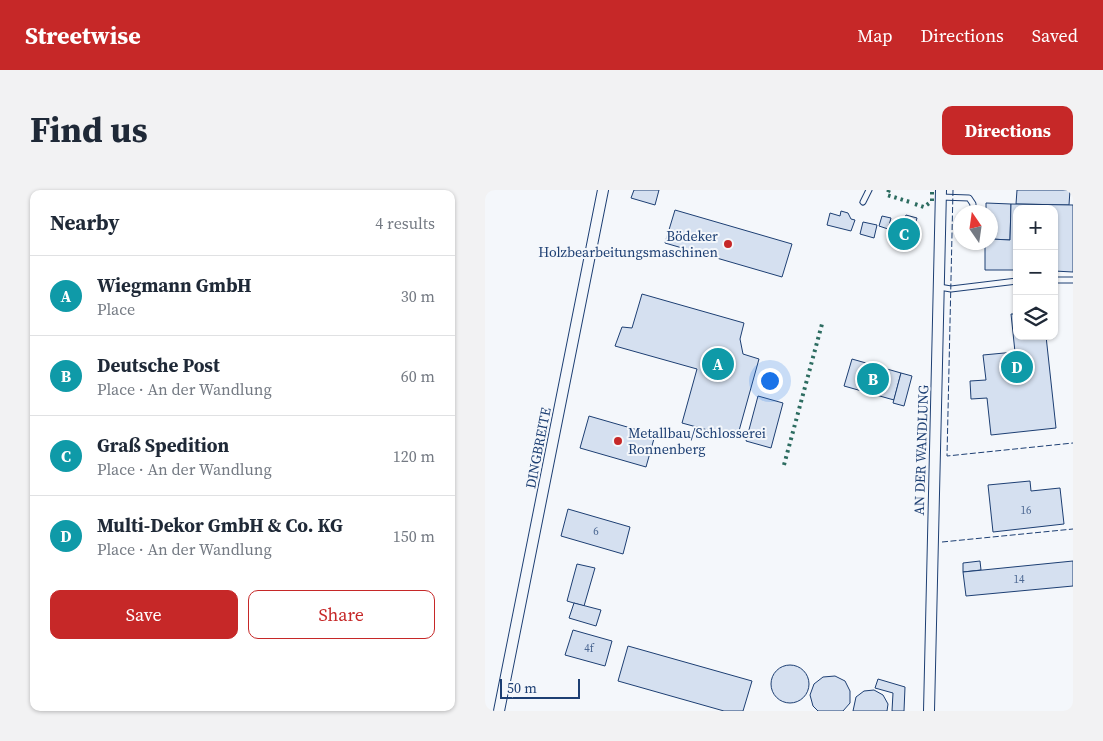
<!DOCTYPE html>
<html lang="en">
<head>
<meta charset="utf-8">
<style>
	body { margin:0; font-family:"Source Serif 4",serif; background:#f2f2f3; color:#1f2937 }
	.controls { position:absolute; right:15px; top:15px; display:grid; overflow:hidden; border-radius:10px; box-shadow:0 1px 4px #0004 }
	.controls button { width:45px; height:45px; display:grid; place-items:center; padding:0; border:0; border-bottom:1px solid #e0e1e3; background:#fff; color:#1f2937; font:25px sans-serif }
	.compass { position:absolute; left:468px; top:15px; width:45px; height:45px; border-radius:50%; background:#fff; box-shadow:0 1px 4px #0004; rotate:347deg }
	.scale { position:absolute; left:15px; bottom:12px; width:80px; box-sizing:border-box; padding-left:5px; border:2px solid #1d3f73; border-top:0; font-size:14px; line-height:18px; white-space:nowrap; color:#1d3f73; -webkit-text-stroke:4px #f4f7fb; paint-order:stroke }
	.you { position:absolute; left:284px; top:190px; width:18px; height:18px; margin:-12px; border:4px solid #fff; border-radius:50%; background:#1a73e8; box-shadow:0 0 0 8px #1a73e833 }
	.badge { display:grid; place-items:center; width:32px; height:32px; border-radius:50%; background:#c62828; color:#fff; font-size:16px; font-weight:700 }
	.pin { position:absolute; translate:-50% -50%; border:2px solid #fff; box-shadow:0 1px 5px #0006 }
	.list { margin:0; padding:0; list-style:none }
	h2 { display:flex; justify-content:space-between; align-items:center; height:65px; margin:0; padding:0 20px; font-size:21px }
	h2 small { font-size:16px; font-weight:400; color:#747a83 }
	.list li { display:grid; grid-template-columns:32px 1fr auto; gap:15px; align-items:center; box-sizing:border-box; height:80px; padding:0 20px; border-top:1px solid #e0e1e3 }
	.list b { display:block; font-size:19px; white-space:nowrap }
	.list p { margin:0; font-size:16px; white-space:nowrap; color:#747a83 }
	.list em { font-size:16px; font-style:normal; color:#747a83 }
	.actions { display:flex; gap:10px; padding:15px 20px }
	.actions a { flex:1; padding:11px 0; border:1px solid #c62828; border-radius:10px; text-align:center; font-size:18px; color:#c62828 }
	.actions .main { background:#c62828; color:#fff }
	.icon { flex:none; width:28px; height:28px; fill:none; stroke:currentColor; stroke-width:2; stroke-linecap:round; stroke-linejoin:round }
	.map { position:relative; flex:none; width:588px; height:521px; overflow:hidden; border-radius:10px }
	header { display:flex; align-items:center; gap:30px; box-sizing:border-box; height:70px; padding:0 25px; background:#c62828; color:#fff }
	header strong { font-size:24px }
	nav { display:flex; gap:28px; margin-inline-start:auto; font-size:18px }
	.intro { display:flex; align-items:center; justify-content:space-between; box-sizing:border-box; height:120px; padding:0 30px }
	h1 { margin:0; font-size:35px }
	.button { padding:12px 22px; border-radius:10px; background:#c62828; color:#fff; font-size:18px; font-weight:700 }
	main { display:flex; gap:30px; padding:0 30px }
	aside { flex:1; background:#fff; border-radius:10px; box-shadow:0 1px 4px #0004 }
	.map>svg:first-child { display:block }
</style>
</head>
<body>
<header>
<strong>Streetwise</strong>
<nav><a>Map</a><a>Directions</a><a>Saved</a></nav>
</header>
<div class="intro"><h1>Find us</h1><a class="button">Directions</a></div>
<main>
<aside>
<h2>Nearby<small>4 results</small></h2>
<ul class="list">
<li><span class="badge" style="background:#0f9aa8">A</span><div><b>Wiegmann GmbH</b><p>Place</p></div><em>30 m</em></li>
<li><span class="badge" style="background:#0f9aa8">B</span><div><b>Deutsche Post</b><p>Place · An der Wandlung</p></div><em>60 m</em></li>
<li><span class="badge" style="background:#0f9aa8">C</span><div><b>Graß Spedition</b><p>Place · An der Wandlung</p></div><em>120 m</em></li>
<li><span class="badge" style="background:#0f9aa8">D</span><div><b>Multi-Dekor GmbH &amp; Co. KG</b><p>Place · An der Wandlung</p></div><em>150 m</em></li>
</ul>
<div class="actions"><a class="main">Save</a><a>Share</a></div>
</aside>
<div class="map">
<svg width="588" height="521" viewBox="0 0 588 521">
	<rect width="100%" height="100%" fill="#f4f7fb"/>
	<g fill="#d5e0f0" stroke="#1d3f73">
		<polygon points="149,0 174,0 170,15 146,8"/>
		<polygon points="532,0 585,0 584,15 531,14"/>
		<polygon points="501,13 526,14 525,50 506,49 506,22 501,22"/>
		<polygon points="526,14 588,15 588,82 569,81 569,19 532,19 532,80 500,80 500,52 506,52 506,49 525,50"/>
		<polygon points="190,20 307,54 297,87 180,53"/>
		<polygon points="356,21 363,23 366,29 370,30 366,41 342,35 345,23 355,26"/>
		<polygon points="421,25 432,28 424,57 410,53 410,41 403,39 404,36 411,38 413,30 418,32"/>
		<polygon points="397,26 406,28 403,39 394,36"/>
		<polygon points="378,32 392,35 389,48 375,44"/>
		<polygon points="157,104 259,133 255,149 258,164 274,169 252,248 197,233 212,179 130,156 137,137 147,138"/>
		<polygon points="526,124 532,124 532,146 561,146 571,238 506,245 502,208 486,209 485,191 501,190 498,165 530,162"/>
		<polygon points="367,169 416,183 409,210 359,196"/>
		<polygon points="416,183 427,186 419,216 408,213"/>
		<polygon points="273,206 298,213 286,258 261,251"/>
		<polygon points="104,226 170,245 161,277 95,258"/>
		<polygon points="545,291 546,301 575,298 579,334 508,342 503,295"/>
		<polygon points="83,319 145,337 138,364 76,346"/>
		<polygon points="495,371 496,380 478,382 478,373"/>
		<polygon points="588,371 588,396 481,406 478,382"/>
		<polygon points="92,374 110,378 99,416 82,411"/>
		<polygon points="89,413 116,420 111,436 84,428"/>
		<polygon points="88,440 127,451 120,476 80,465"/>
		<polygon points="143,456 267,491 258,521 239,521 133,491"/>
		<circle cx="305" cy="494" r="19"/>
		<polygon points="350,486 360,491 365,501 365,513 358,521 333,521 328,516 325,505 329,494 338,487"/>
		<polygon points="393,489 420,497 419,521 407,521 408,503 390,498"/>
		<polygon points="389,500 398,505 403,514 402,521 368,521 371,507 379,501"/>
	</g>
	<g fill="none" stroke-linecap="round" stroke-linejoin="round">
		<g stroke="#1d3f73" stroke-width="7">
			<g id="lane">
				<polyline points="456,7 484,8 488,14 488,22"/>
				<polyline points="378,12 384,0"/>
				<polyline points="569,90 588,90"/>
				<polyline points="454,97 466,99 532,91"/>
			</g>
		</g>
		<g stroke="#1d3f73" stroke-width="12">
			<g id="street">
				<polyline points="14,521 118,0"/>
				<polyline points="444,521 456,0"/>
			</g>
		</g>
		<use href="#lane" stroke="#f4f7fb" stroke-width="5"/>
		<use href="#street" stroke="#f4f7fb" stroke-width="10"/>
		<g stroke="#2c6c60" stroke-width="4" stroke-dasharray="2.5 4" stroke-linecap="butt">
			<polyline points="404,0 402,5 425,12"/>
			<polyline points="430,14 439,17 447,11 447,0"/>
			<polyline points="299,275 337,134"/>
		</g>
		<g stroke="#1d3f73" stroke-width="1" stroke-dasharray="6 2.5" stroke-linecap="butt">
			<polyline points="468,0 462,266 588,253"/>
			<polyline points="457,352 588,339"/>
		</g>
	</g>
	<g fill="#c62828" stroke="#f4f7fb" stroke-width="2">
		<circle cx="243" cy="54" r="5"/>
		<circle cx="133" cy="251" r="5"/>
	</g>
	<g text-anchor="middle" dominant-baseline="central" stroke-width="4" stroke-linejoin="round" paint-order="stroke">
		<g font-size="11" fill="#4b6792">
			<text x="541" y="320">16</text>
			<text x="111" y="341">6</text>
			<text x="534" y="389">14</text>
			<text x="104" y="458">4f</text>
		</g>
		<g font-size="14" fill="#1d3f73" stroke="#f4f7fb" text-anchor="end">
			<text x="233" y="46">Bödeker<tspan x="233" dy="16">Holzbearbeitungsmaschinen</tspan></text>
			<text x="143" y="243" text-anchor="start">Metallbau/Schlosserei<tspan x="143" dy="16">Ronnenberg</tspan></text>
		</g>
		<g font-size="14" fill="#1d3f73" stroke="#f4f7fb">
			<text transform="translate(53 258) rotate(-79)">DINGBREITE</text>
			<text transform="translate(436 260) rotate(-88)">AN DER WANDLUNG</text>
		</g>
	</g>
</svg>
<div class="controls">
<button>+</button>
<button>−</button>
<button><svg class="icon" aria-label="layers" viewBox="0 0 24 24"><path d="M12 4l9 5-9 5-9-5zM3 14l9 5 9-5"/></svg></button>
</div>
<svg class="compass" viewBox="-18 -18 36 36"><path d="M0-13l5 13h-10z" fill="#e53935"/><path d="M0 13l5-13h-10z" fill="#747a83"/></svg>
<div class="scale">50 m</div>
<div class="you"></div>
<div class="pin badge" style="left:233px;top:174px;background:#0f9aa8">A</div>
<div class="pin badge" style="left:388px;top:189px;background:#0f9aa8">B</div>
<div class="pin badge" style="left:419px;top:44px;background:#0f9aa8">C</div>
<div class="pin badge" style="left:532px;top:177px;background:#0f9aa8">D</div>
</div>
</main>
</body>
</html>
